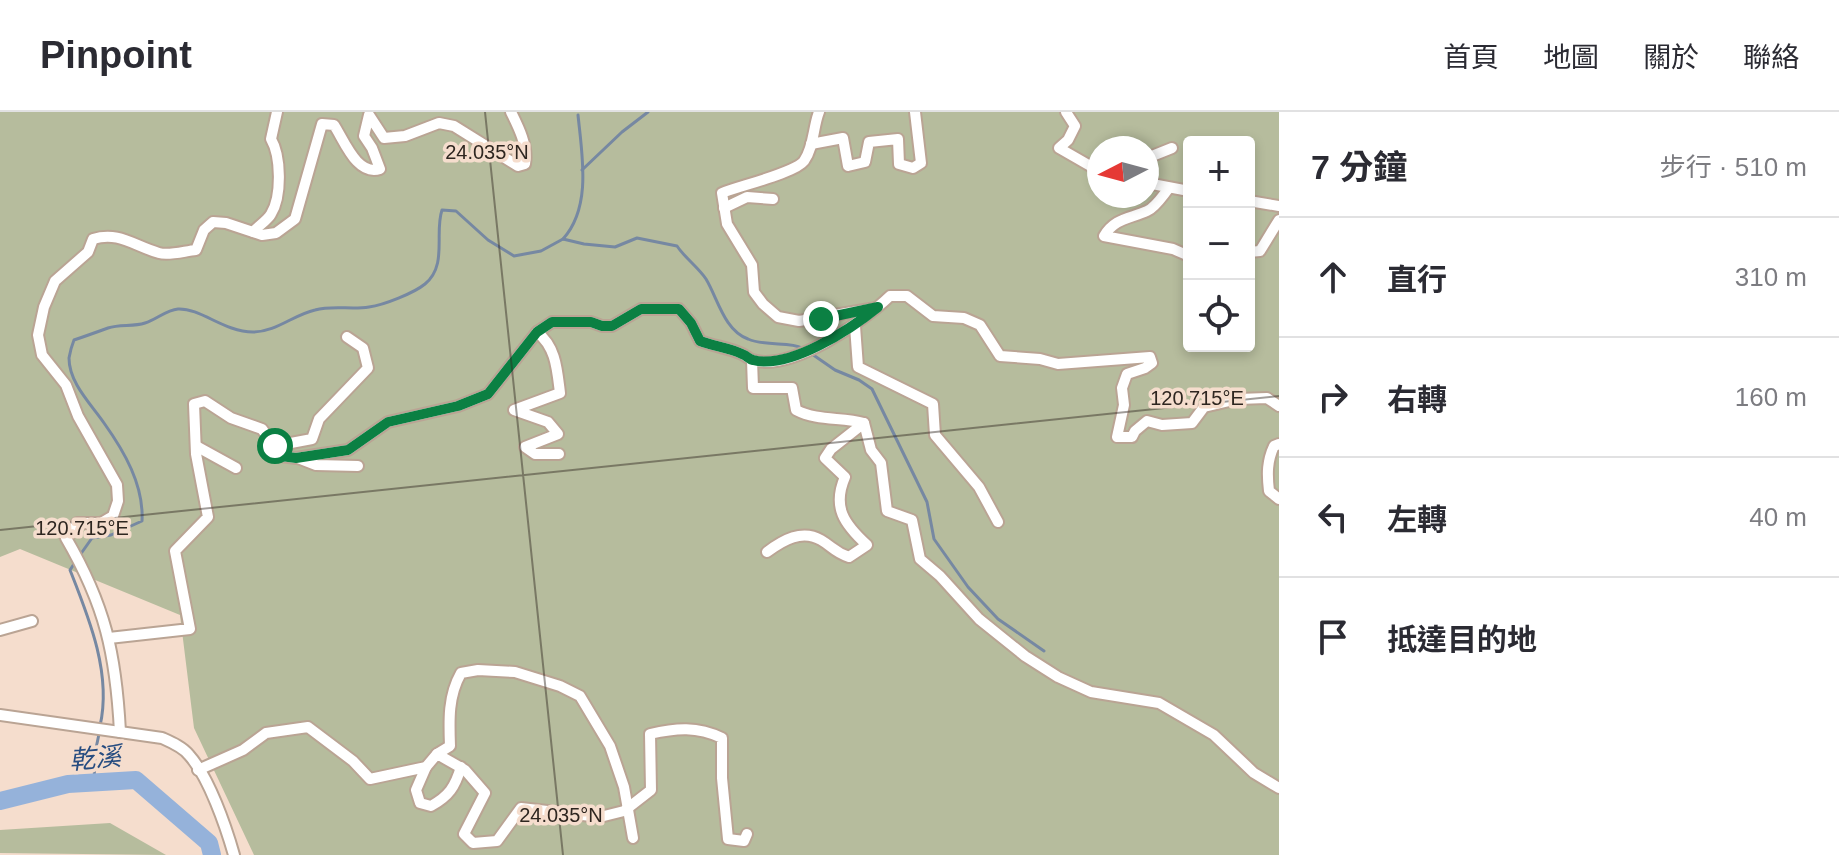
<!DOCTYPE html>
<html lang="zh-TW">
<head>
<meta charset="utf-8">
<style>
	body { margin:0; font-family:Helvetica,"Noto Sans TC",sans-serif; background:#f7f7f7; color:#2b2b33 }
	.controls { position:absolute; right:24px; top:24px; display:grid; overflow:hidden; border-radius:8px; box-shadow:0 4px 12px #0003 }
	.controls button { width:72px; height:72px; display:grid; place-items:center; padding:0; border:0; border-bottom:2px solid #e1e1e2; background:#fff; color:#2b2b33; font:40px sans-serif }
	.compass { position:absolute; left:1087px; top:24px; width:72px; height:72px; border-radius:50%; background:#fff; box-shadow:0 4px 12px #0003; rotate:264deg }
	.stop { position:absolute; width:24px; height:24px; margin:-18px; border:6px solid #0b8043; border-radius:50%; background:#fff }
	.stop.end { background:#0b8043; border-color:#fff; box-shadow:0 2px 8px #0008 }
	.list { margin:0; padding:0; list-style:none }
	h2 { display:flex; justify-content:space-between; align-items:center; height:104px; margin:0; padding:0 32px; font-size:34px }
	h2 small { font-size:26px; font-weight:400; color:#7c7c81 }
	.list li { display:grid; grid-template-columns:52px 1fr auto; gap:24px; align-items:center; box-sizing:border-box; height:120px; padding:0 32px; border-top:2px solid #e1e1e2 }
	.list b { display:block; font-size:30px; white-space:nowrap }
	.list em { font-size:26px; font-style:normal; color:#7c7c81 }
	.icon { flex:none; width:44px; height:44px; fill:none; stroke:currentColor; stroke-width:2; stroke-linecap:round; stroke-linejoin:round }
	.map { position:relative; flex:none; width:1279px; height:743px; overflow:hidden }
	header { display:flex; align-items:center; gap:48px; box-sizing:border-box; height:112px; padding:0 40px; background:#fff; border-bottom:2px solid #e1e1e2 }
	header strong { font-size:38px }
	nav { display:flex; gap:44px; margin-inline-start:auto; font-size:28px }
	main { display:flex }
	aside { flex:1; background:#fff }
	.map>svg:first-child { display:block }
</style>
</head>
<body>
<header>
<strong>Pinpoint</strong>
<nav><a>首頁</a><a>地圖</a><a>關於</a><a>聯絡</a></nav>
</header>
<main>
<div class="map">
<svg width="1279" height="743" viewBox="0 0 1279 743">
	<rect width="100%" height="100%" fill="#f5ddcd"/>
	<g fill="#b6bc9d" fill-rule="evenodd">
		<path d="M0 0H1279V743H254L194 616 180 503 20 437 0 445ZM1189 30H1249V234H1189ZM1099 36H1147V84H1099Z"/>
		<polygon points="110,711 166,743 0,741 0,718"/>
	</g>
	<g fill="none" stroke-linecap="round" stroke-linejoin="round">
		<g stroke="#7688a2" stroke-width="3">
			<polyline points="582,58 622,20 648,0"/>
			<path d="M563 127C592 95 582 43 578 3"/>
			<polyline points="809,240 835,258 859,268 872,277 927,390 934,427 968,475 998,507 1044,539"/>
			<path d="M80 443 92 426 111 423 142 409C144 373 124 339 104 311 91 292 69 271 69 246 70 240 72 233 74 228 86 224 97 220 108 216 120 212 133 215 145 211 156 208 166 198 178 197 201 196 224 220 253 220 276 220 293 203 315 198 333 193 351 198 369 195 384 193 414 181 425 172 448 153 434 121 442 98L456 99 488 128 514 144 541 139 563 127 584 132 615 135 637 126 677 134C685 146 698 155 706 167 718 187 724 218 748 227 766 235 790 229 802 236"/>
			<path d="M76 449 70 458C89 506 112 562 100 614"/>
			<polyline points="94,671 95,641 99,622"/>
		</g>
		<polyline stroke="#95b2da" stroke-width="18" points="0,689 68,672 136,668 209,731 212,743"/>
		<g stroke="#baa494" stroke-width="14">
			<g id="minor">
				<path d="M819 0C813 15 814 35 804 49 795 61 739 74 722 81L727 112 752 153 754 180 763 192 778 205 799 209 876 196"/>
				<polyline points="1066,0 1075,14 1068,28 1059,36 1099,59"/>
				<polyline points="811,32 843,26 848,54 865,50 869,30 898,27 899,52 913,56 921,51 915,0"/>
				<polyline points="1147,46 1172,36"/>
				<polyline points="1147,71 1189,79"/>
				<path d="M1169 76C1163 83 1156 95 1147 99 1129 107 1115 106 1104 124L1173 137 1189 144"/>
				<polyline points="1249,89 1279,94"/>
				<polyline points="724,96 747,85 773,87"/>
				<path d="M253 120C258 114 268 108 271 102 282 84 281 44 271 27L277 0"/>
				<polyline points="1249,140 1260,139 1279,108"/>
				<polyline points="855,214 858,255 933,292 935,323 979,375 998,410"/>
				<path d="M537 220C556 235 557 257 560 281L514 298 548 310 558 322 525 335 535 342H559"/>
				<path d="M752 248 753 276H792L796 298C817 309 841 305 864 311L871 338 881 351 887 399 912 408 920 447 940 464 979 507 1025 544 1058 565 1091 580 1159 591 1214 623 1254 661 1279 676"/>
				<path d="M1279 332 1274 334C1267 349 1267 362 1269 379L1279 387"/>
				<polyline points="196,334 236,356"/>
				<polyline points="275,334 312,327 319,307 368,256 363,236 347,225"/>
				<polyline points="298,346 316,353 358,354"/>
				<path d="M767 440C783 428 802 417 821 428 833 435 834 440 849 445L867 433C844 412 832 395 845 365L825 346 831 337 864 311"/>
				<polyline points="0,518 32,509"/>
				<path d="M109 526 190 517 175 439 208 405 196 342 194 292 205 289 231 306 262 317 281 344 296 346 348 338 388 310 458 294 488 282 537 220 552 210H591L602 214H612L641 197H679L691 211 700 229C713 234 730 236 742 242 745 243 749 247 752 248 791 260 863 210 890 184H907L933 204 964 206 980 213 1000 244 1040 247 1058 252 1150 245 1152 251 1145 256 1127 262 1122 276 1124 293 1117 325H1132L1135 319 1147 309 1162 313 1192 311 1204 295 1238 287 1267 286 1279 294"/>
				<path d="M0 603 162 626C171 630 183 635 189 643 209 665 226 715 234 743"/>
				<path d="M120 620C116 542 105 493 66 426L77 411H101L113 404 118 389 117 373 78 304 66 273 42 243 38 223 44 195 55 169 88 140 93 127C119 119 134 134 159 141 169 144 185 139 196 138L204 118 213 110 226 111 262 123 276 121 295 107 322 12 334 13C345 30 357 64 380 57L372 36 364 24 369 3 384 26 405 24 439 11 454 14 518 54 525 52C528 34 519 16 511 0"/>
				<path d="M437 642 450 634C449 608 448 584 461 561L478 558 515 560 560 574 580 584 610 634 624 675 633 726"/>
				<path d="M426 655 416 678 420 691 431 694C449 684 455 675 461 655"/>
				<path d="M198 658 243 638 266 621 308 615 353 649 370 667 426 655 437 642 465 658 485 681 464 722 473 731 497 729 521 696 600 705 624 699 651 678 650 622C676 616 697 614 722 626V666L728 727 744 729 747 722"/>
			</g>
		</g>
		<use href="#minor" stroke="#fff" stroke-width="10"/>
	</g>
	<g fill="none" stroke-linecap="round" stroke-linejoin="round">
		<path stroke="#0b8043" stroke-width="10" d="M275 334 281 344 296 346 348 338 388 310 458 294 488 282 537 220 552 210H591L602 214H612L641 197H679L691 211 700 229C713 234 730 236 742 242 748 244 748 247 753 248 789 258 851 217 878 195L821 207"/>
	</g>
	<path fill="none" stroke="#2e2620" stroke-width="2" stroke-opacity="0.45" d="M485 0 563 743M0 418 1279 284"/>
	<g text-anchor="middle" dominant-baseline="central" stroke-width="7" stroke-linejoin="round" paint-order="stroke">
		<g font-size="26" font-style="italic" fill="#264c80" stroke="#f5ddcd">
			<text transform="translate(95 646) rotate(-5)">乾溪</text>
		</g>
	</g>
	<g font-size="20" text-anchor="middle" fill="#2e2620" stroke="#f5ddcd" stroke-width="7" stroke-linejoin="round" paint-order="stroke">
		<text x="487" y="47">24.035°N</text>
		<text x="1197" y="293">120.715°E</text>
		<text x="82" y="423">120.715°E</text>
		<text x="561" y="710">24.035°N</text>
	</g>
</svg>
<div class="controls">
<button>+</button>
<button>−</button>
<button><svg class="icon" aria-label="locate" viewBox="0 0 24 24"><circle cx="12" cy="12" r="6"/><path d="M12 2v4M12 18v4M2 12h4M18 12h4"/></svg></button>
</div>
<svg class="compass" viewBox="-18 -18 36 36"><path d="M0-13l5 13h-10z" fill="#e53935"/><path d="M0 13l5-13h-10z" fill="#7c7c81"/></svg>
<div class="stop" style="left:275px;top:334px"></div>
<div class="stop end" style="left:821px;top:207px"></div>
</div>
<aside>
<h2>7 分鐘<small>步行 · 510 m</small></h2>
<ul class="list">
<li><svg class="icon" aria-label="ahead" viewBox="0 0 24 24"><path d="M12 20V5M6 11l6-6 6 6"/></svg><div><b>直行</b></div><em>310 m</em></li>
<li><svg class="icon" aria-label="right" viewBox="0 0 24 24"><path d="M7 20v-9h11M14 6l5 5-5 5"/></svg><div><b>右轉</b></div><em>160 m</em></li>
<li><svg class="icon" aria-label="left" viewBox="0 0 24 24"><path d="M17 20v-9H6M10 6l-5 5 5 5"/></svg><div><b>左轉</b></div><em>40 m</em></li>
<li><svg class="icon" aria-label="arrive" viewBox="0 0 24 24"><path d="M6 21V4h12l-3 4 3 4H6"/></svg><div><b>抵達目的地</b></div></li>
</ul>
</aside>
</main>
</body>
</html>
